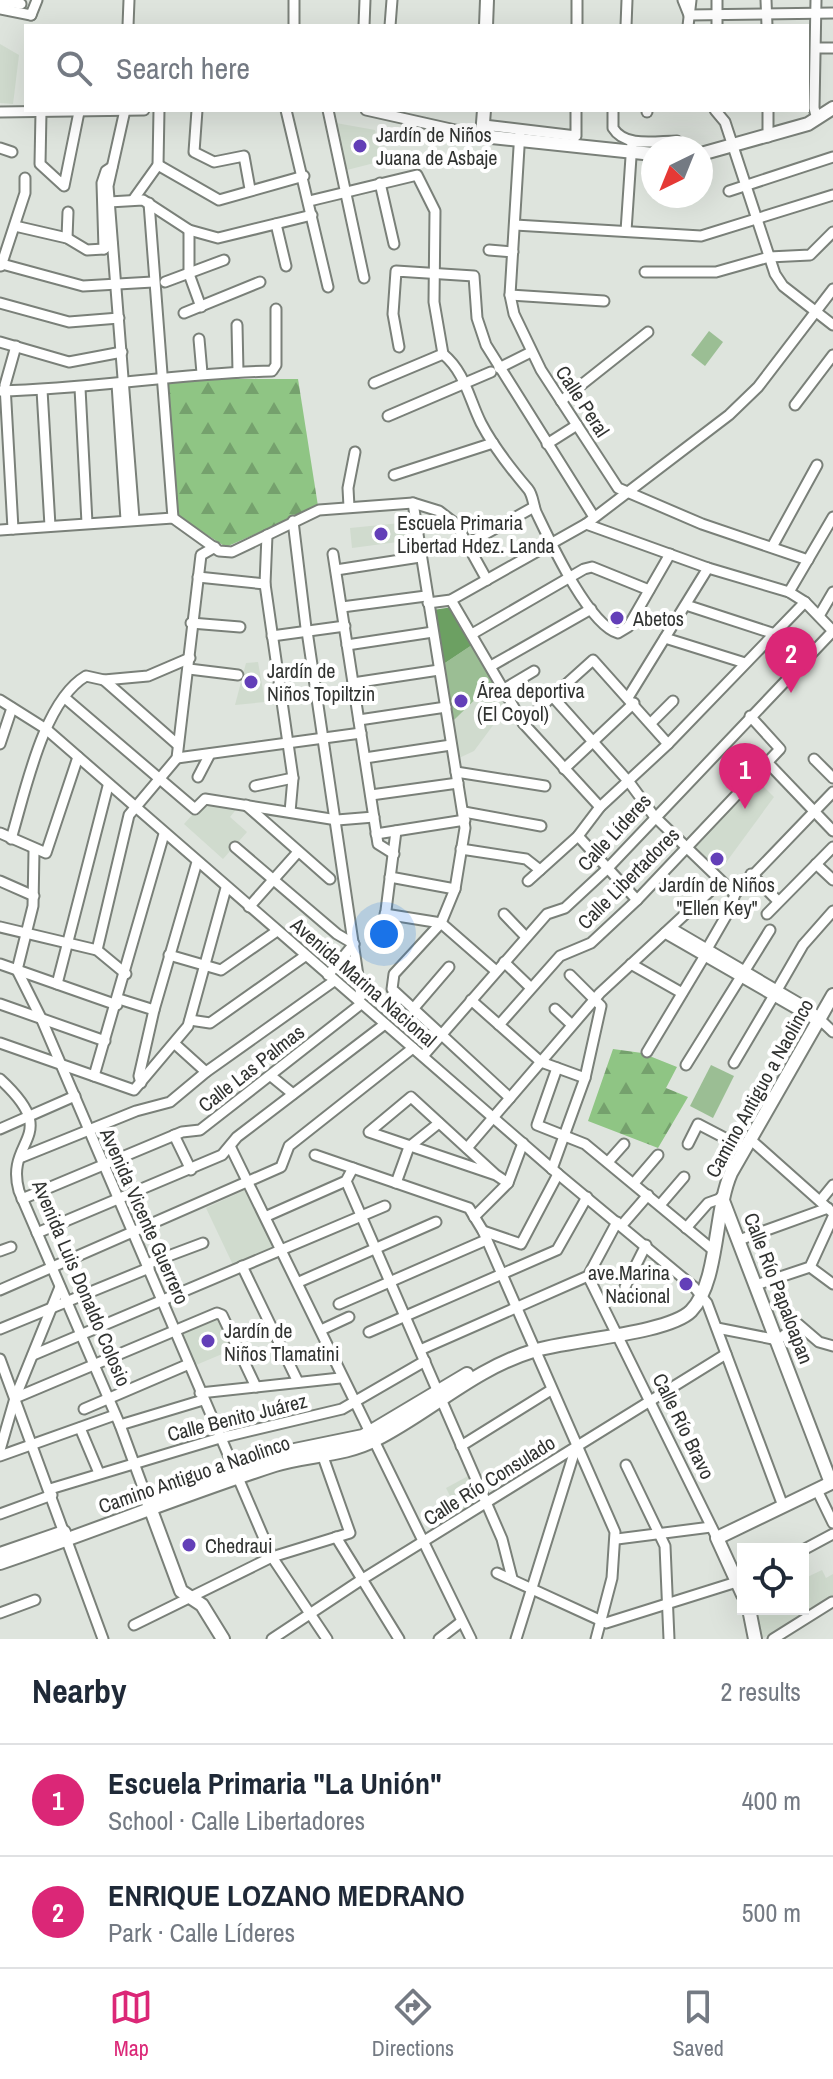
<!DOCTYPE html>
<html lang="en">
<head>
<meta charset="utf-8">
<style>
	body { margin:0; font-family:"Archivo Narrow",sans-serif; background:#f2f2f3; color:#1f2937 }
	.controls { position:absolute; right:24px; bottom:24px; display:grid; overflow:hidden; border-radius:0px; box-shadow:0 8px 32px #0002 }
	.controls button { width:72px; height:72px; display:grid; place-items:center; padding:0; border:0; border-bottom:2px solid #e0e1e3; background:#fff; color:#1f2937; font:40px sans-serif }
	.compass { position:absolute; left:641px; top:136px; width:72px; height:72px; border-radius:50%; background:#fff; box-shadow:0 8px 32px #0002; rotate:223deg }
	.you { position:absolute; left:384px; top:934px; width:28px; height:28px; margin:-20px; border:6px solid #fff; border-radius:50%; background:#1a73e8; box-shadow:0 0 0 12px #1a73e833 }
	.badge { display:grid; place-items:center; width:52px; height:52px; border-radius:50%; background:#db2777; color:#fff; font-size:26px; font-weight:700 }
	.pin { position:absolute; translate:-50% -66px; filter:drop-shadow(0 2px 4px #0008) }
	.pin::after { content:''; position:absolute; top:42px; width:28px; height:24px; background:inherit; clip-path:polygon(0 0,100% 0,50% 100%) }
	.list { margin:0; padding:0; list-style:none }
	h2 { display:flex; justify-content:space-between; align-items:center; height:104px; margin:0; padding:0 32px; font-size:34px }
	h2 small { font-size:26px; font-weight:400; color:#747a83 }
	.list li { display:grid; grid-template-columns:52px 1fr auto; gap:24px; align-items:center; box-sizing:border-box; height:112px; padding:0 32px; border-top:2px solid #e0e1e3 }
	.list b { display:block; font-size:30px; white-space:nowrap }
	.list p { margin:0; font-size:26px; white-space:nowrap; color:#747a83 }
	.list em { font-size:26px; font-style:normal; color:#747a83 }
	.icon { flex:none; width:44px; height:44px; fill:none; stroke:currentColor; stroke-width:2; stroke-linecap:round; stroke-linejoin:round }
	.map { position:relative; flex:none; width:833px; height:1639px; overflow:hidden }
	.search { position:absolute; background:#fff; box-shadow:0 8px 32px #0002; left:24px; right:24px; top:24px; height:88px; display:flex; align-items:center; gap:20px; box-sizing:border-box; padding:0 28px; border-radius:0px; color:#747a83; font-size:30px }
	.sheet { height:328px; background:#fff }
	nav { display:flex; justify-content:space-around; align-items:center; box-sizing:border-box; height:112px; border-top:2px solid #e0e1e3; background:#fff; font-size:22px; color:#747a83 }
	nav a { display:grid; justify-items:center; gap:4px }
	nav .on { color:#db2777 }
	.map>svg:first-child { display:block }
</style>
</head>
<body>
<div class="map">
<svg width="833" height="1639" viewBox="0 0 833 1639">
	<defs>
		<pattern id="forest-firs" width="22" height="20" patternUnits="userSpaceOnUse" patternTransform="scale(2)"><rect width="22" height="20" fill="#8fc584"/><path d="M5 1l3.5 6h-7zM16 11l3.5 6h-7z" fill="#75a16d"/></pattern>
	</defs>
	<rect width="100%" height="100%" fill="#dee4dd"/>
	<g fill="#d0dbce">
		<polygon points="0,44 19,55 13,104 0,103"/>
		<polygon points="336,123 375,130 382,161 347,170"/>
		<polygon points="411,522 413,540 352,548 350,528"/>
		<polygon points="258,662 265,702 235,705 246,663"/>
		<polygon points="495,680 508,705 474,751 459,758 453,721"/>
		<polygon points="756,779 774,797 719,872 691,844"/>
		<polygon points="204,802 238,807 230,817 247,832 223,859 184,824"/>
		<polygon points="245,1190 275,1250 234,1267 206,1208"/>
		<polygon points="218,1319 234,1349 196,1365 182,1334"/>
		<polygon points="470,1475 482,1501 459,1514 446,1488"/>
		<polygon points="822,1570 826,1578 833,1574 833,1601 761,1639 754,1609 803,1609 803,1579"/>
	</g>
	<g fill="#9bbe94">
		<polygon points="709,331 723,342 705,366 691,355"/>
		<polygon points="475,643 495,680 453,721 442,665"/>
		<polygon points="711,1065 734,1076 713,1118 690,1106"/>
	</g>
	<g fill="url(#forest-firs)">
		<polygon points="164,379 298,379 318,506 226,547 176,515"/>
		<polygon points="613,1049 642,1053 677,1067 666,1088 688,1097 658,1148 588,1121"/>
	</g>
	<polygon fill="#6ca062" points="453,607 475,643 442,665 433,610"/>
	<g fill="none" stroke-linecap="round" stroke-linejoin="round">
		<g stroke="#7a8079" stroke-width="13">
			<g id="minor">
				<polyline points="683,0 689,15 833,13"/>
				<polyline points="766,0 767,26"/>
				<polyline points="816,0 814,108 817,119"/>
				<polyline points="0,1 21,4"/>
				<polyline points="0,9 31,15"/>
				<polyline points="31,15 37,0"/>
				<polyline points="128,26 129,0"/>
				<polyline points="294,26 294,0"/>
				<polyline points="364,26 365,0"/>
				<polyline points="390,26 392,0"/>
				<polyline points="577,26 577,0"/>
				<polyline points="626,26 627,0"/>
				<polyline points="688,26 691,0"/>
				<polyline points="717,26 717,0"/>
				<polyline points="817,48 833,48"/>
				<polyline points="125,110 108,186 134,519"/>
				<polyline points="197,110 194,152 214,162 244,156 250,189"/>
				<polyline points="286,110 328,287"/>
				<polyline points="328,110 364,278"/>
				<polyline points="366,110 482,136"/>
				<path d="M613 110V128C625 148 656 141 677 141"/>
				<polyline points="715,110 725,122 775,274 783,286 833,325"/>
				<polyline points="768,110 768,137"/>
				<polyline points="0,112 144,110"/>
				<polyline points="41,112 40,164 64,186 79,112"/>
				<polyline points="647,112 647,110"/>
				<polyline points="484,125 576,136 576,110"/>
				<polyline points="520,131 510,295 514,314 541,370 618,488 702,524 808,560"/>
				<polyline points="0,148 12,152"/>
				<polyline points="158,165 219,200 304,176"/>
				<polyline points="380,183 394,244"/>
				<polyline points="729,191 833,157"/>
				<polyline points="133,200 158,165 159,110"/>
				<polyline points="309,201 417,175 435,211 434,302 443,354"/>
				<polyline points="109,202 143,200 189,230 218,238 312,215"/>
				<polyline points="149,203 173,518"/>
				<polyline points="276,224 286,266"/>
				<polyline points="515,225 701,236 833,195"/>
				<polyline points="15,226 67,238 87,250 104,249 112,243"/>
				<polyline points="189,230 189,274 201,307"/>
				<polyline points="626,231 632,142"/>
				<polyline points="67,238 68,212"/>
				<polyline points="104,249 102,183 106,171 112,167"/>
				<polyline points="489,250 513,252"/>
				<polyline points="2,264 83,286 153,282"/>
				<polyline points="1,266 25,193 25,178"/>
				<polyline points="645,272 716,272 769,257 810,255 833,232"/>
				<polyline points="165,282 224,260"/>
				<polyline points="510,295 604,301"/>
				<polyline points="0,303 69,322 119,318"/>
				<polyline points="184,313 260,282"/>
				<polyline points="237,325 238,372"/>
				<polyline points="199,339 202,373"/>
				<polyline points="0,342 69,362 122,352"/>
				<polyline points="399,347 393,314 396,271 474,276 477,318 486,345 594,517"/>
				<path d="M443 354C465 372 469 399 481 423 494 448 511 469 528 489 533 495 533 504 536 512 550 541 588 624 618 633L628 627 670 554"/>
				<polyline points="499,368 531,352"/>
				<polyline points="374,383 443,354"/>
				<polyline points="117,384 126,520"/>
				<polyline points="80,388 87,523"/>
				<polyline points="42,390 50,526"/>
				<path d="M0 391C91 389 181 373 272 371L276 365V309"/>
				<polyline points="561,401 648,332"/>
				<polyline points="795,405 833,355"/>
				<polyline points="388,416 491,372"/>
				<polyline points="547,444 577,425"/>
				<polyline points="394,475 493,443"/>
				<polyline points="413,503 465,828 455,889 441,923 394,974 392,989 510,1098"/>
				<polyline points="349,507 348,488 355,452"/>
				<polyline points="293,521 306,628"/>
				<polyline points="586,524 708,568 789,592 805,602 833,631"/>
				<polyline points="13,529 5,385 16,346"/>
				<polyline points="0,530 173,518 219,551 232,552 319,510 413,503 439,511 456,524 487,580"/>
				<polyline points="267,535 265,584 293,778 290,812"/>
				<polyline points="467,544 534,507"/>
				<polyline points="772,547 817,465"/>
				<polyline points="333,554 378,844 394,854"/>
				<polyline points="336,570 420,557"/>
				<polyline points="198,577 265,584"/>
				<polyline points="789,592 833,517"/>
				<polyline points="451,600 523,723 600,807"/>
				<polyline points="428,603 451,600 586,524 729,415 758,387 833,289"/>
				<polyline points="686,605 775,634"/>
				<polyline points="342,607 426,596"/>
				<polyline points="819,616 833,592"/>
				<polyline points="191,623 240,627"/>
				<polyline points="307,631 361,996"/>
				<polyline points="472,634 584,569 592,567 649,590"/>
				<polyline points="272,636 345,626"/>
				<polyline points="665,638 745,663"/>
				<polyline points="347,645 433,632"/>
				<polyline points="491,666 591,609"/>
				<polyline points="189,669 238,675"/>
				<polyline points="104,680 178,745"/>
				<polyline points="353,683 439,670"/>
				<polyline points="504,689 534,671"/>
				<polyline points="629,696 708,568"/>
				<polyline points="553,697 629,782 654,816 735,894"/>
				<polyline points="65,698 195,809 205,799 337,820 374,817"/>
				<polyline points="0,700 46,729 558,1174 694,1287 707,1303 783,1506"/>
				<polyline points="359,720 446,707"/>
				<polyline points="523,723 593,660 668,744"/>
				<polyline points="651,723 673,701"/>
				<polyline points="0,744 12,708"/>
				<polyline points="177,758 361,733"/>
				<polyline points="365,758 451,745"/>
				<polyline points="814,759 833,778"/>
				<polyline points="767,762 833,831"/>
				<polyline points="564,769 634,703"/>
				<polyline points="456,772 545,786"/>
				<polyline points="198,777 210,754"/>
				<polyline points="255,786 293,778"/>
				<polyline points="371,795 458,783"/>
				<polyline points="246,805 330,879"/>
				<polyline points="464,812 541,826"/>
				<polyline points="0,833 46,853 78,757"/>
				<polyline points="376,834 465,820"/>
				<polyline points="578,836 637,900"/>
				<path d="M11 839C25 793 43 701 86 676L104 680 148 676 190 658"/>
				<polyline points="235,847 337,934 354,944"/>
				<polyline points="461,849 526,859 540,870"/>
				<polyline points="34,851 33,906 17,970 41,1018 272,1557 327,1639"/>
				<polyline points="816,864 833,880"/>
				<polyline points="751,874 778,901"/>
				<polyline points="390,877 455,889"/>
				<polyline points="0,881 34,896"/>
				<polyline points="528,881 578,836 600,807 668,744 805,602"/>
				<polyline points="249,907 298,852"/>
				<polyline points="385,914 441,923 496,971"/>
				<polyline points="504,914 526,937"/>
				<polyline points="767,914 833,847"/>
				<polyline points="0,927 97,950 126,974"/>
				<polyline points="671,928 809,1009 833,1032"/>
				<polyline points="665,933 821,1023"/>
				<polyline points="383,934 396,831"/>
				<polyline points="707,949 730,909 735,894 833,792"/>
				<polyline points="97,950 129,815 177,758 201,555 215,547"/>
				<polyline points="169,955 221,970 277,931"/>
				<polyline points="504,962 531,988"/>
				<polyline points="0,964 117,1005"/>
				<polyline points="631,964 682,993"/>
				<polyline points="328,975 354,944"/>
				<polyline points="57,984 108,786"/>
				<polyline points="777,990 803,945 833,911"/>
				<polyline points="119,999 154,1010"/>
				<polyline points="471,1000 541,1062 585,1078"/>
				<polyline points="0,1004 105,1041"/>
				<polyline points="413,1009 449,967"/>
				<polyline points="555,1009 572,1025"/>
				<polyline points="190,1020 210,1023 305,956"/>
				<polyline points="499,1025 560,956 591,943 637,900 780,749 750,716"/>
				<polyline points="0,1043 134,1090 188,1026 226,888"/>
				<polyline points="175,1044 206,1072"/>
				<polyline points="647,1052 704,957"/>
				<polyline points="423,1056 547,914 565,908 607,869 833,631"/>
				<polyline points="734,1063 773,997"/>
				<polyline points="686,1065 770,930"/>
				<polyline points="557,1068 537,1125 585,1144 713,1250"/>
				<polyline points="94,1076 164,834"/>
				<polyline points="271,1076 293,1094"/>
				<path d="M0 1079C64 1138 4 1138 19 1191L120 1425 148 1501"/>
				<polyline points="141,1083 139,1076 154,1010 197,862"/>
				<polyline points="0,1129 75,1096"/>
				<polyline points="174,1135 191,1170"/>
				<polyline points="751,1140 833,1213"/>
				<polyline points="688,1144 698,1124 746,1149"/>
				<polyline points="230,1146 471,1639"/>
				<polyline points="467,1148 600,993 721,881"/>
				<polyline points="315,1155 469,1208 483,1231 615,1532 612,1578 596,1639"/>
				<polyline points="22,1157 136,1111 170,1102 206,1072 334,981"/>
				<polyline points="608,1162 624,1144"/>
				<polyline points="552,1169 585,1078 601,1006 570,975"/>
				<polyline points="496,1175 411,1097 369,1132 496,1175 508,1183"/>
				<polyline points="346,1181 502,1539 512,1578"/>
				<polyline points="396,1183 409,1147 439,1123"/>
				<polyline points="634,1183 658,1155"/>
				<polyline points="22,1199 182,1132 200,1130 361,1004"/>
				<polyline points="820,1201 833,1185"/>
				<polyline points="660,1205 684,1177"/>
				<polyline points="267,1216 346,1181 353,1168"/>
				<polyline points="474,1217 508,1183 523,1143"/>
				<polyline points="622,1225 648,1195"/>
				<polyline points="686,1228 708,1203 722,1198"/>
				<polyline points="483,1231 521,1244 558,1174"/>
				<polyline points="37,1233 222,1155 237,1137 385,1024"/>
				<polyline points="739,1240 828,1208"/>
				<polyline points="0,1251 11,1247"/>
				<polyline points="147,1264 203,1243"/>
				<polyline points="242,1266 298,1382"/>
				<polyline points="810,1267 833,1284"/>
				<polyline points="588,1276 717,1538"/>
				<polyline points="299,1282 436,1222"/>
				<polyline points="756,1285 810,1267 833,1217"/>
				<polyline points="625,1287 646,1245"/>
				<polyline points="0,1290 281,1167 289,1146 413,1048"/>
				<polyline points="339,1304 486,1240"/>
				<polyline points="717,1328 778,1340 798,1324 819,1342 833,1346"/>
				<polyline points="0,1329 149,1268"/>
				<polyline points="321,1330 349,1317"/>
				<polyline points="369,1332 557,1250 587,1197"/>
				<polyline points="420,1350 588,1276 617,1222"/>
				<polyline points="33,1355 385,1206"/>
				<polyline points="0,1359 103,1639"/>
				<polyline points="200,1393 340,1378"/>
				<polyline points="15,1398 217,1313 222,1315 256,1387"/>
				<polyline points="84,1409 189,1364"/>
				<polyline points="120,1425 203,1400"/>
				<polyline points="80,1428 99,1473"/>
				<polyline points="461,1446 551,1390"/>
				<polyline points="0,1450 15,1398 60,1287"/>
				<polyline points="0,1456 115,1415"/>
				<polyline points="626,1465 665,1546 669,1639"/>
				<polyline points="50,1489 220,1438 342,1409 425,1361"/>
				<polyline points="817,1490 833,1523"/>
				<polyline points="0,1514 52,1495"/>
				<polyline points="336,1537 399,1639"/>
				<polyline points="617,1539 711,1527"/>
				<polyline points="803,1550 833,1534"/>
				<polyline points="497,1573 606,1623 743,1580"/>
				<polyline points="0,1613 35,1600"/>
				<polyline points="134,1625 272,1557 350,1533 322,1454"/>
				<polyline points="272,1639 361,1580 726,1354"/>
				<polyline points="439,1639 461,1622"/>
				<polyline points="516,1639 576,1447"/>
				<polyline points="773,1639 832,1602"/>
			</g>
		</g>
		<g stroke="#7a8079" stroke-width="16">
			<g id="major">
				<polyline points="486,26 487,0"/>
				<polyline points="484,110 482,136 653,154"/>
				<polyline points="701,154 808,124 833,108"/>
				<polyline points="722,1198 831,1483 717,1538 743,1595"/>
				<polyline points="152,1500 290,1451 363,1436 467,1374"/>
				<polyline points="148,1502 181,1591 202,1605 223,1639"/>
				<polyline points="0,1554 64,1532"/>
				<path d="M0 1563C92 1532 182 1495 275 1465 306 1455 345 1456 375 1440 429 1413 474 1369 533 1351 567 1340 668 1334 691 1311 719 1282 714 1211 731 1173L833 995"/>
				<polyline points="749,1609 755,1639"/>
			</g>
		</g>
		<use href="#minor" stroke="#fff" stroke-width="9"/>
		<use href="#major" stroke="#fff" stroke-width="12"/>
	</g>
	<g fill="#633fb8" stroke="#fff" stroke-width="3">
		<circle cx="360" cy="146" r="8"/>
		<circle cx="381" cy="534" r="8"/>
		<circle cx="617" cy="618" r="8"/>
		<circle cx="251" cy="682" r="8"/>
		<circle cx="461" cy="701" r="8"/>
		<circle cx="717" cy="859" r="8"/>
		<circle cx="686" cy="1284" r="8"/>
		<circle cx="208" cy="1341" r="8"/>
		<circle cx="189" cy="1545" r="8"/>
	</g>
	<g text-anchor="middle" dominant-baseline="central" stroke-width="8" stroke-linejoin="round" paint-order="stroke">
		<g font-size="20" fill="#313331" stroke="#fff" text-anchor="start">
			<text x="376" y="134">Jardín de Niños<tspan x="376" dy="23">Juana de Asbaje</tspan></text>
			<text x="397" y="522">Escuela Primaria<tspan x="397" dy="23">Libertad Hdez. Landa</tspan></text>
			<text x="633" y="618">Abetos</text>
			<text x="267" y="670">Jardín de<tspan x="267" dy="23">Niños Topiltzin</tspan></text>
			<text x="477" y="690">Área deportiva<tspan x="477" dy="23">(El Coyol)</tspan></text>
			<text x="717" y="884" text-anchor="middle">Jardín de Niños<tspan x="717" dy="23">"Ellen Key"</tspan></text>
			<text x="670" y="1272" text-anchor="end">ave.Marina<tspan x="670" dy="23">Nacional</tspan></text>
			<text x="224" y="1330">Jardín de<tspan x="224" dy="23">Niños Tlamatini</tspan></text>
			<text x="205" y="1545">Chedraui</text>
		</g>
		<g font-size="20" fill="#313331" stroke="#fff">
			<text transform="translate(583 401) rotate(57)">Calle Peral</text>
			<text transform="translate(614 832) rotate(-47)">Calle Líderes</text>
			<text transform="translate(628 878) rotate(-45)">Calle Libertadores</text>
			<text transform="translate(364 982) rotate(41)">Avenida Marina Nacional</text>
			<text transform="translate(251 1068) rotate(-38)">Calle Las Palmas</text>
			<text transform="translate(759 1088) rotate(-61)">Camino Antiguo a Naolinco</text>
			<text transform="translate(145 1216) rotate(66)">Avenida Vicente Guerrero</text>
			<text transform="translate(82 1283) rotate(67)">Avenida Luis Donaldo Colosio</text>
			<text transform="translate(779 1288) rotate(69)">Calle Río Papaloapan</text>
			<text transform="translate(237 1417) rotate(-14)">Calle Benito Juárez</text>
			<text transform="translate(684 1426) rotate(64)">Calle Río Bravo</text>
			<text transform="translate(194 1474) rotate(-19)">Camino Antiguo a Naolinco</text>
			<text transform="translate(489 1480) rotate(-32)">Calle Río Consulado</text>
		</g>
	</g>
</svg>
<div class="controls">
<button><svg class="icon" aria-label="locate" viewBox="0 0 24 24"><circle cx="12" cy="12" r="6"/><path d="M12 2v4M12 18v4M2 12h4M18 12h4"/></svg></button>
</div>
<svg class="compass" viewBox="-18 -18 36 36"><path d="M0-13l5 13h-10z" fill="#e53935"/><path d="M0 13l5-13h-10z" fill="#747a83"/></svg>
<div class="you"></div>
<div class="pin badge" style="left:745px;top:809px">1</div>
<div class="pin badge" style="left:791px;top:693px">2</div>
<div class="search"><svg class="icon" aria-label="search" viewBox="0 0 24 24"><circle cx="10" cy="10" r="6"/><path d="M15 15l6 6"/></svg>Search here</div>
</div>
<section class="sheet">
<h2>Nearby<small>2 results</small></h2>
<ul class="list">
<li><span class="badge">1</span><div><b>Escuela Primaria &quot;La Unión&quot;</b><p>School · Calle Libertadores</p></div><em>400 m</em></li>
<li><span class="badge">2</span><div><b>ENRIQUE LOZANO MEDRANO</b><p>Park · Calle Líderes</p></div><em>500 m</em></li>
</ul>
</section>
<nav>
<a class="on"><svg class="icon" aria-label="map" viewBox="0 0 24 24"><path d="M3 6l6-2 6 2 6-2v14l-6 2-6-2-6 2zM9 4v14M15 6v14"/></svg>Map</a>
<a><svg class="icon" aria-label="directions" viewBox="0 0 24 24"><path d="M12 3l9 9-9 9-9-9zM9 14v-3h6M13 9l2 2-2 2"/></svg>Directions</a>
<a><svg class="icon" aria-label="saved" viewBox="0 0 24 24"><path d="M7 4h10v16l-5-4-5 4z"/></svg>Saved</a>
</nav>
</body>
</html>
